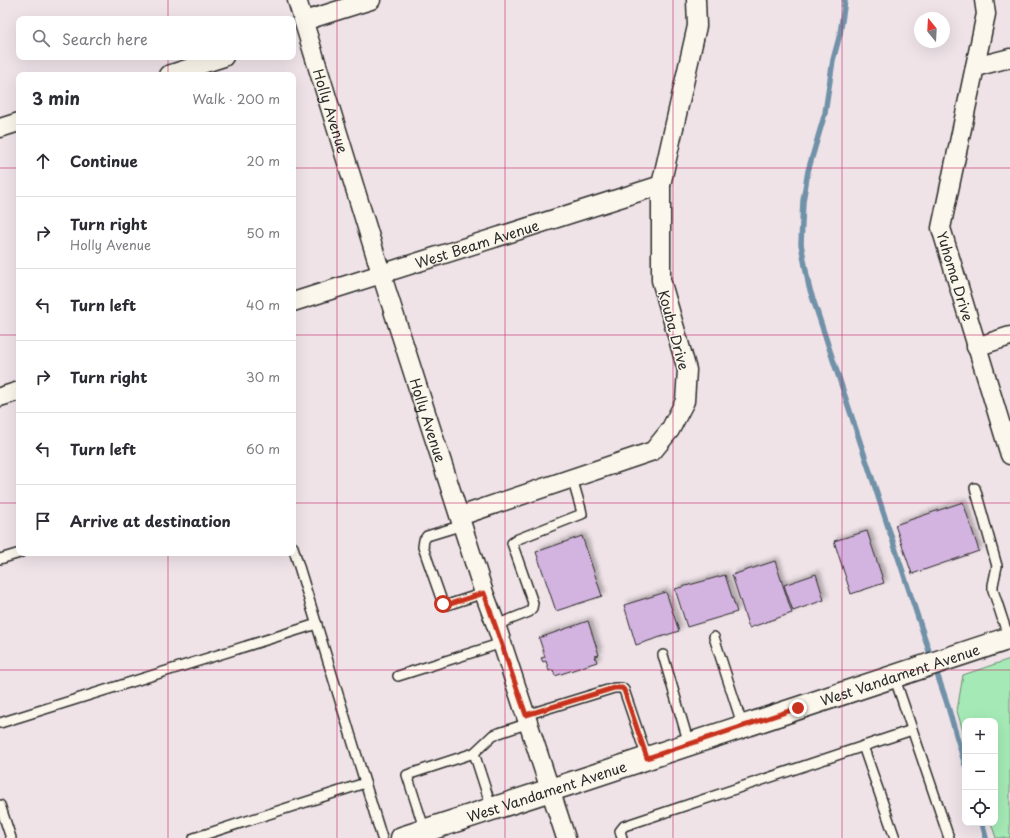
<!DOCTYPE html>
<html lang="en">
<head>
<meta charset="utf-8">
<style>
	body { margin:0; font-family:"Playpen Sans",sans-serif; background:#f7f7f7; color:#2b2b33 }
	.controls { position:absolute; right:12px; bottom:12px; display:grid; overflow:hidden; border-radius:8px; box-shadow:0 4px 16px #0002 }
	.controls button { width:36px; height:36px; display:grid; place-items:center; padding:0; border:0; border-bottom:1px solid #e1e1e2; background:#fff; color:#2b2b33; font:20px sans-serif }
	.compass { position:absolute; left:914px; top:12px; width:36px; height:36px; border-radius:50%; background:#fff; box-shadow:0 4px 16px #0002; rotate:342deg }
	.stop { position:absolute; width:12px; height:12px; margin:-9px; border:3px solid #c8321e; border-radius:50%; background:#fff }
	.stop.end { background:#c8321e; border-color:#fff; box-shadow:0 1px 4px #0008 }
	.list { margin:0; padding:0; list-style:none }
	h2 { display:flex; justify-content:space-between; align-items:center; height:52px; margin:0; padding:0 16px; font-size:17px }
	h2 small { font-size:13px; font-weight:400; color:#7c7c81 }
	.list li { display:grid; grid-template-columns:26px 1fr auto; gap:12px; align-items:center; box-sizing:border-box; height:72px; padding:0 16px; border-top:1px solid #e1e1e2 }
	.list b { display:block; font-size:15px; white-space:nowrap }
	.list p { margin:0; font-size:13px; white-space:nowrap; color:#7c7c81 }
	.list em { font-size:13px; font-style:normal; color:#7c7c81 }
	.icon { flex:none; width:22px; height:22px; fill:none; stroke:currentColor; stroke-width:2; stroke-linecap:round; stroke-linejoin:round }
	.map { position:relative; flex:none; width:1010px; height:838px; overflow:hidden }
	.search { position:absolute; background:#fff; box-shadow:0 4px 16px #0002; left:16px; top:16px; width:280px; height:44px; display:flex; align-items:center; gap:10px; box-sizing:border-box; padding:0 14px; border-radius:8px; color:#7c7c81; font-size:15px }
	.panel { position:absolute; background:#fff; box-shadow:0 4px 16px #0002; left:16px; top:72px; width:280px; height:484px; border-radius:8px }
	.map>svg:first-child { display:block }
</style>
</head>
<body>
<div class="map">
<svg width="1010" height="838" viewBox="0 0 1010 838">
	<defs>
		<filter id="shadow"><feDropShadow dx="3.5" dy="-3.5" stdDeviation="2" flood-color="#0004"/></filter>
	</defs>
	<rect width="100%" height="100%" fill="#efe3e8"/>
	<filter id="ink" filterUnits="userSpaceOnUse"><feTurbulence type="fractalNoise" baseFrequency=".025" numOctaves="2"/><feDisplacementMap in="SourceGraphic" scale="8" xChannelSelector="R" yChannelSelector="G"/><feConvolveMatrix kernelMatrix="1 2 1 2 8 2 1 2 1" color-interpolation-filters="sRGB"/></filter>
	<g filter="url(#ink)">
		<polygon fill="#a5eab6" stroke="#688a70" points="1010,659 1010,838 996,838 991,823 995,823 995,721 965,721 965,738 957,711 963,675"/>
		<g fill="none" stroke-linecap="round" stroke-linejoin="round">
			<g stroke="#6f91a8" stroke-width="5.5">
				<polyline points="845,0 840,34 833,60 825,113 808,171 803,201 801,244 809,287 932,660"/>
				<polyline points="935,668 946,700 965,765"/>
				<polyline points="982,823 986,838"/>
			</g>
		</g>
		<g fill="#d3b3df" stroke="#2b2b2b" filter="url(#shadow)">
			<polygon points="963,502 979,551 912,574 895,525"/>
			<polygon points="867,531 884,583 851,594 834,541"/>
			<polygon points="582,536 602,596 556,611 536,552"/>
			<polygon points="775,561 792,613 749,628 732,575"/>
			<polygon points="816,574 824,600 793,611 784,585"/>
			<polygon points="725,575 737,612 687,627 675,589"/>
			<polygon points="666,592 679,631 636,645 624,605"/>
			<polygon points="588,621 599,655 595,656 597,662 555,676 553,670 549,671 546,661 543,662 541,658 545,657 539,638"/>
		</g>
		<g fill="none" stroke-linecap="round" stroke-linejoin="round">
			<g stroke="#2b2b2b" stroke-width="12">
				<g id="service">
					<polyline points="975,488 997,566 993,585 993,590 1009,639"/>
					<polyline points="463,525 427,536 424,540 423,547 443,604 447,605 484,593"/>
					<polyline points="293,547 382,838"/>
					<polyline points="0,559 20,553"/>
					<polyline points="496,625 529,612 532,608 533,603 512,543 518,539 582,514 581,509 572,478"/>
					<polyline points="714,637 743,727"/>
					<polyline points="663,655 689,744"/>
					<polyline points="398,676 502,643"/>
					<polyline points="894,676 949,838"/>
					<polyline points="526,715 614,688 622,688 624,690 647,758"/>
					<polyline points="0,723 317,624"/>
					<polyline points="863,746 895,838"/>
					<polyline points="474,753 493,735 529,723"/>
					<polyline points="0,805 11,838"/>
					<polyline points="425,831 407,775 474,753 492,809"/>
					<polyline points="194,838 365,783"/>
					<polyline points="622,838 620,831 624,826 912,730"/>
				</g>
			</g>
			<g stroke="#2b2b2b" stroke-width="21">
				<g id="minor">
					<path id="s1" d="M297 0 381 273 484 593 496 625 566 838"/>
					<path id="s2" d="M984 0 986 14 941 228 1010 455"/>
					<polyline points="304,21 371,0"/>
					<polyline points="975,67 1010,58"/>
					<polyline points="168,75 224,57"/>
					<polyline points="0,128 19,122"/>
					<path id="s3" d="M293 302 661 185"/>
					<polyline points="976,347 1010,336"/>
					<polyline points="0,397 19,391"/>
					<polyline points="460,516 653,451 670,430 685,401 687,370 661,280 661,185 697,26 696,0"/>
				</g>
			</g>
			<g stroke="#2b2b2b" stroke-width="25">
				<g id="tertiary">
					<path id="s4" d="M402 838 572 783 1010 638"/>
				</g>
			</g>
			<use href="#service" stroke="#fbf7ec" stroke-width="9"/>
			<use href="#minor" stroke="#fbf7ec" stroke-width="18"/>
			<use href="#tertiary" stroke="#fbf7ec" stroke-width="22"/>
		</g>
	</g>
	<g fill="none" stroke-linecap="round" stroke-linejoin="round" filter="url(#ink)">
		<polyline stroke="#c8321e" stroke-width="5" points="443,604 447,605 484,593 526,715 614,688 622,688 624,690 647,758 798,708"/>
	</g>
	<path fill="none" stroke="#c2185b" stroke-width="1" stroke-opacity="0.55" d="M168 0V19M337 0V838M505 0V838M673 0V838M842 0V838M168 57V75M0 168H19M293 168H1010M0 335H19M293 335H1010M0 503H19M293 503H1010M168 553V838M0 670H1010"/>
	<g text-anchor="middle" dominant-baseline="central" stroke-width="3" stroke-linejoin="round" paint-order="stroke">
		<g font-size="14" fill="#2b2b2b" stroke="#fbf7ec">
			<text stroke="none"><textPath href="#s1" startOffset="116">Holly Avenue</textPath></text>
			<text stroke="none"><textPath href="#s3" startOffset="193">West Beam Avenue</textPath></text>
			<text stroke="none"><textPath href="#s2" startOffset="283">Yuhoma Drive</textPath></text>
			<text transform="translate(674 330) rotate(75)">Kouba Drive</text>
			<text stroke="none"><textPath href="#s1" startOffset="440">Holly Avenue</textPath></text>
			<text stroke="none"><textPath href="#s4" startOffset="524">West Vandament Avenue</textPath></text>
			<text stroke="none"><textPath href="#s4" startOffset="152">West Vandament Avenue</textPath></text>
		</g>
	</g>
</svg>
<div class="controls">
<button>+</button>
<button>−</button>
<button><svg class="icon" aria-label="locate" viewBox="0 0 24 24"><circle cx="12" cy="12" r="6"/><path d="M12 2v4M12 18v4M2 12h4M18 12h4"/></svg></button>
</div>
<svg class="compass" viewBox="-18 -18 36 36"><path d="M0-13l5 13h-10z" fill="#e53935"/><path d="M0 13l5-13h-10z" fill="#7c7c81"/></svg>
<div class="stop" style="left:443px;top:604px"></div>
<div class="stop end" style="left:798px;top:708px"></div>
<div class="search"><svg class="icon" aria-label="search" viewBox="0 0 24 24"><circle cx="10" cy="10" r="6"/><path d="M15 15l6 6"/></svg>Search here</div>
<section class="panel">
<h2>3 min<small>Walk · 200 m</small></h2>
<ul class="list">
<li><svg class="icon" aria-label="ahead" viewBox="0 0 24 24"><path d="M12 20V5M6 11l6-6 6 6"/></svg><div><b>Continue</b></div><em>20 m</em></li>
<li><svg class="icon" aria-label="right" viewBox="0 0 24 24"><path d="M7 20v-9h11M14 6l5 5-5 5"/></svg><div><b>Turn right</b><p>Holly Avenue</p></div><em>50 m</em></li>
<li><svg class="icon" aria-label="left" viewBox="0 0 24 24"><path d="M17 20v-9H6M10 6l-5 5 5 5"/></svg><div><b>Turn left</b></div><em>40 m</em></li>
<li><svg class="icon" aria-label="right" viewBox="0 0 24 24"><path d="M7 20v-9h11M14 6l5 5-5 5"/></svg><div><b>Turn right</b></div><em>30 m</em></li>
<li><svg class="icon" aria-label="left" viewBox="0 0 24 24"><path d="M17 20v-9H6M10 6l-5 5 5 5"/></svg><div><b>Turn left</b></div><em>60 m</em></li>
<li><svg class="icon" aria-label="arrive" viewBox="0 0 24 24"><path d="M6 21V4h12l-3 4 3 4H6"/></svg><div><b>Arrive at destination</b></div></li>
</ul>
</section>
</div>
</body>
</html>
